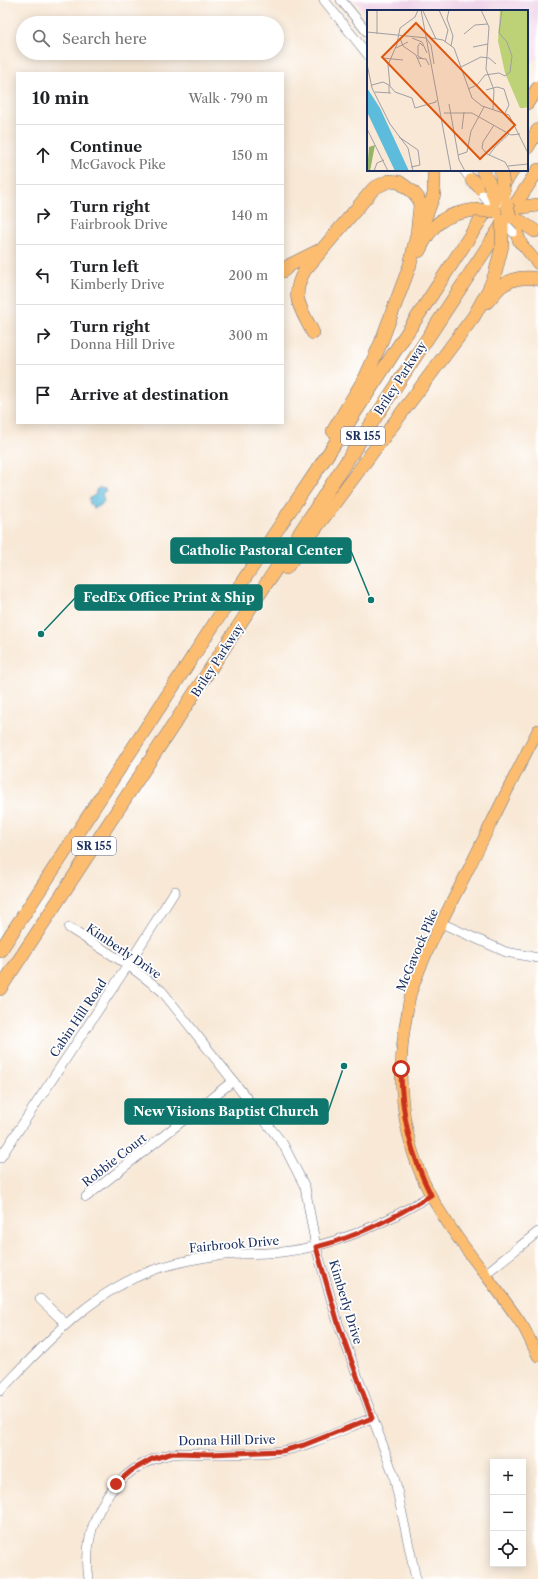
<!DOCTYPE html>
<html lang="en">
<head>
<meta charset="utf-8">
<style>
	body { margin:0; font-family:"Libre Caslon Text",serif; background:#f6f6f6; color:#202124 }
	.controls { position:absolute; right:12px; bottom:12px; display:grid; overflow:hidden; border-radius:0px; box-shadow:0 2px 10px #0003 }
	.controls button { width:36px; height:36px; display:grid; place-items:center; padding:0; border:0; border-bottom:1px solid #e0e0e0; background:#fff; color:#202124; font:20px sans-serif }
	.stop { position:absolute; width:12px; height:12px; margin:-9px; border:3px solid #c8321e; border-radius:50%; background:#fff }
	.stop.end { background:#c8321e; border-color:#fff; box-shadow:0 1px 4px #0008 }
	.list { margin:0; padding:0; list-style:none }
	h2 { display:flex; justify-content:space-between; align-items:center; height:52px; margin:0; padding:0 16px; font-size:17px }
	h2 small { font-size:13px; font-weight:400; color:#757577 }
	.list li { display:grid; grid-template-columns:26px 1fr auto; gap:12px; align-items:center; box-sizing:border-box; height:60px; padding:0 16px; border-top:1px solid #e0e0e0 }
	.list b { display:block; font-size:15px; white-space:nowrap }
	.list p { margin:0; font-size:13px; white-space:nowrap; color:#757577 }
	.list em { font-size:13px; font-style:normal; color:#757577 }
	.icon { flex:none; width:22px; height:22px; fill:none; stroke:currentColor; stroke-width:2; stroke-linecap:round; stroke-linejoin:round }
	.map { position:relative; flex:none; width:538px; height:1579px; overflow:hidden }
	.search { position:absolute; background:#fff; box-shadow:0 2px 10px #0003; left:16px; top:16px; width:268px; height:44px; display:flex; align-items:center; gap:10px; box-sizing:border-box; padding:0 14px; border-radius:22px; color:#757577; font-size:15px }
	.panel { position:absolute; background:#fff; box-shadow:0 2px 10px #0003; left:16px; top:72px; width:268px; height:352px; border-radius:0px }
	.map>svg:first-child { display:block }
</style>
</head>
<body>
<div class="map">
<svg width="538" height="1579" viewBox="0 0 538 1579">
	<rect width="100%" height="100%" fill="#fff"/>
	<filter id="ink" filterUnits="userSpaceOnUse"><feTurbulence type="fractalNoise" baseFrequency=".025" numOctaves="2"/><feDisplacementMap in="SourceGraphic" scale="8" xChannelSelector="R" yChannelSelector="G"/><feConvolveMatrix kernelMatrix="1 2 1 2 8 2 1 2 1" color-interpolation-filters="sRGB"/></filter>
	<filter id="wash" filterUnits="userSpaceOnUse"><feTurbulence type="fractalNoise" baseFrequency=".012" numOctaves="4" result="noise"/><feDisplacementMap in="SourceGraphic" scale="16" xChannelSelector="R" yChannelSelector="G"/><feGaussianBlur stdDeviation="0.9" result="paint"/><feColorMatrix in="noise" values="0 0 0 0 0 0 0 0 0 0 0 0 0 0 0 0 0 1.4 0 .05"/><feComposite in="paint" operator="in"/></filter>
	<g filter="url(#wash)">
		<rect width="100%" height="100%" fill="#f8e8d5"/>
		<polygon fill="#eed0e7" points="355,0 538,0 538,57 527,67 527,11 368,11 368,15"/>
		<polygon fill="#5dbcdb" stroke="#3c769c" points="99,488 105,489 106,491 102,493 104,501 101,505 94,508 90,504 89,499 96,494 96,490"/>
	</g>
	<g filter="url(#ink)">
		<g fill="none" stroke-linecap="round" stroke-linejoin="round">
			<g stroke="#687088" stroke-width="10">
				<g id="minor">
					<polyline points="324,0 368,55"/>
					<polyline points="341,0 368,33"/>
					<polyline points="464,170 475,185"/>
					<polyline points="441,923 506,952 538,958"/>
					<polyline points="69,928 128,965 162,991 283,1144 305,1187 316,1247 338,1323 394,1476 416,1579"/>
					<polyline points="0,1158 128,965 175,891"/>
					<polyline points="86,1197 233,1081"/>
					<polyline points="485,1274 538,1232"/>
					<polyline points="40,1299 66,1324"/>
					<path d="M0 1391C47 1342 90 1292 156 1269 176 1263 195 1258 215 1256 238 1253 260 1254 282 1252 336 1246 385 1224 431 1195"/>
					<path d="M89 1579C80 1523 114 1464 172 1454 183 1452 197 1454 208 1454 232 1454 258 1454 281 1451 308 1447 346 1428 372 1418"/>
				</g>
			</g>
			<g stroke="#687088" stroke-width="12">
				<g id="major">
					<polyline points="520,242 538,264"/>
					<path d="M538 730C514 776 491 824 468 870 448 910 426 949 412 990 409 998 408 1006 407 1014 395 1074 401 1139 430 1194 456 1242 494 1282 524 1328 529 1337 533 1347 538 1356"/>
				</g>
			</g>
			<g stroke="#687088" stroke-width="14">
				<g id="highway">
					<polyline points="527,103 538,88"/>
					<polyline points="527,148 538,130"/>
					<polyline points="483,171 489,183"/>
					<polyline points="472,180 484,191"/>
					<polyline points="515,208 538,205"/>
					<polyline points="510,217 520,221 535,231"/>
					<polyline points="511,219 520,242"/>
					<polyline points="423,224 434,194 434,170"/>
					<path d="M419 251C432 223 444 214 475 210"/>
					<polyline points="283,271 290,265 318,251"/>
					<path d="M487 302C492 297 497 289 503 285 513 278 527 276 538 279"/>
					<path d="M313 333C301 308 289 297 305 270L374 188 389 181 399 182 413 192 418 198 420 206 417 234 410 265 380 345 366 376 333 431"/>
					<polyline points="286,568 474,316 489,289 495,274 502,246"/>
					<polyline points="0,951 218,618 330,451 513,170"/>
					<polyline points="0,989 538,170"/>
				</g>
			</g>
			<use href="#minor" stroke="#fff" stroke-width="9"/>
			<use href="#major" stroke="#fcbd6f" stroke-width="11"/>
			<use href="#highway" stroke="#fcbd6f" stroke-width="13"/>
			<g stroke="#687088" stroke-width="10" stroke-linecap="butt">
				<g id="minor-bridge">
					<polyline points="483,195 495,211"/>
					<polyline points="502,220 513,232"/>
				</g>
			</g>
			<g stroke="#687088" stroke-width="14" stroke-linecap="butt">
				<g id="highway-bridge">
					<polyline points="501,170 504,195"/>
					<polyline points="489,183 495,200"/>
					<polyline points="507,205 510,217"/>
					<polyline points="475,210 495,211"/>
					<polyline points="502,246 502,220"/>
				</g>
			</g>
			<use href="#minor-bridge" stroke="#fff" stroke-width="9"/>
			<use href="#highway-bridge" stroke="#fcbd6f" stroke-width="13"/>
		</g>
	</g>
	<g fill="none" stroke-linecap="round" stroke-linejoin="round" filter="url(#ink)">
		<path stroke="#c8321e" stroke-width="5" d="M116 1484 131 1471 152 1459 173 1453 210 1454 282 1451 304 1445 372 1418 338 1323 316 1247C357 1237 396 1217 431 1195 411 1156 401 1113 401 1069"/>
	</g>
	<g text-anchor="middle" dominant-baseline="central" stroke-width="3.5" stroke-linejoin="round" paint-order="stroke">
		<g fill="#fff" stroke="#5f6d8e" stroke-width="1">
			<rect x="341" y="427" width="44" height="18" rx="3"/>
			<rect x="72" y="837" width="44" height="18" rx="3"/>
		</g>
		<g font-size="11" font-weight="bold" fill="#1b2f5e">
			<text x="363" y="436">SR 155</text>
			<text x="94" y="846">SR 155</text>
		</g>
		<g font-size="12" fill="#1b2f5e" stroke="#fff">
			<text transform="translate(400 378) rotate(-57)">Briley Parkway</text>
			<text transform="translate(217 660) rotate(-57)">Briley Parkway</text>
			<text transform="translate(417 950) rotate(-67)">McGavock Pike</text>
			<text transform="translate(124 951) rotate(34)">Kimberly Drive</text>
			<text transform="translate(78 1018) rotate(-56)">Cabin Hill Road</text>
			<text transform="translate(114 1160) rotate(-38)">Robbie Court</text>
			<text transform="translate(234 1244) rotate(-5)">Fairbrook Drive</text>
			<text transform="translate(346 1302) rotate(73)">Kimberly Drive</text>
			<text transform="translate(227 1440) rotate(-1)">Donna Hill Drive</text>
		</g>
	</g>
	<g transform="translate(367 10)">
		<rect width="161" height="161" fill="#f8e8d5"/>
		<path d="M133 0H161V97L157 98H153L138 63 131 31Z" fill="#bdd276"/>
		<path d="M8 135 3 161H0L2 137Z" fill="#96b467"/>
		<path d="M0 78 13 98 42 161H28L0 102Z" fill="#5dbcdb"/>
		<path fill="none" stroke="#a09ea5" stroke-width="1" d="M51 0 48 7 33 18 30 34 21 55 23 76 28 82 45 88 48 98 69 92V90M54 0 84 161M72 0 81 20 78 32M82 0 80 9 86 26 84 36M114 0 122 17 119 59 127 80 126 99M56 1 69 29M0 22 60 28M10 24V0M97 24 108 15 121 14M33 28 36 36 49 45 54 57M45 28 55 32 60 43M59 28 64 35 67 54M64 28 76 30 87 38 105 88 115 96 142 105 161 143M106 37 121 34M29 38 41 32M15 48 36 50M50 48 59 49 62 55M56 49 51 46V36L53 33 56 36M0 54 5 78 23 114 41 138 46 161M94 57 114 47 122 48 129 54M5 75 16 72 22 75V83M101 79 110 75 118 65 132 63 138 66 143 62 145 46 140 32 132 23 135 0M119 80 130 77 137 79 142 95 138 103M8 82 24 83M82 94 92 150 98 161M77 103H105L144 125 153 124M127 115 116 132 115 138 120 144 138 152 143 161M0 119 21 161M95 119 97 102M32 127 51 140 53 155 44 157M91 145 100 142 104 121 117 97M122 145 128 137 142 124M141 156 161 154M7 161 10 153 17 150"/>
		<path fill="#de5710" fill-opacity="0.15" stroke="#de5710" stroke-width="2" d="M49 13 148 115 113 149 15 47Z"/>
		<rect width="161" height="161" fill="none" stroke="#1b2f5e" stroke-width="2"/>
	</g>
	<path fill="none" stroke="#0f766e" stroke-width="1.5" d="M371 600L351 551M41 634L75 598M344 1066L328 1112"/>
	<g fill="#0f766e" stroke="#fff" stroke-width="1.5">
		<circle cx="371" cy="600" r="4"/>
		<circle cx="41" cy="634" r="4"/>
		<circle cx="344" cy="1066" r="4"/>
	</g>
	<g fill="#0f766e" stroke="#0f766e" stroke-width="1.5">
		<rect x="171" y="538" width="180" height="25" rx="4"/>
		<rect x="75" y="585" width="187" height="25" rx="4"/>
		<rect x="125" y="1099" width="203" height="25" rx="4"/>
	</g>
	<g font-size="13" text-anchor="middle" font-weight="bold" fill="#fff">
		<text x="261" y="555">Catholic Pastoral Center</text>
		<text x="169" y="602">FedEx Office Print &amp; Ship</text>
		<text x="226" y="1116">New Visions Baptist Church</text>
	</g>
</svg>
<div class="controls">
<button>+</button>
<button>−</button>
<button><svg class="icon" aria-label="locate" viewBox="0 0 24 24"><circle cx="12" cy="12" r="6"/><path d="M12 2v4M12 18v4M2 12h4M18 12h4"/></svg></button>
</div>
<div class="stop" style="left:401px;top:1069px"></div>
<div class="stop end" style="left:116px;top:1484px"></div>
<div class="search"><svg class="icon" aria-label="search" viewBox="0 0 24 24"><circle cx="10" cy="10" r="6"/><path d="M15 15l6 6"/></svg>Search here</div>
<section class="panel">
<h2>10 min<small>Walk · 790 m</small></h2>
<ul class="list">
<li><svg class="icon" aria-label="ahead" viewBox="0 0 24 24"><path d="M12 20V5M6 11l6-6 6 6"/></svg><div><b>Continue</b><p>McGavock Pike</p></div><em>150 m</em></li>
<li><svg class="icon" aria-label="right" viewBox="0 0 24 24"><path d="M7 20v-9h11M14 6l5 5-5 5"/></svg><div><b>Turn right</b><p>Fairbrook Drive</p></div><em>140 m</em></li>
<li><svg class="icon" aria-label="left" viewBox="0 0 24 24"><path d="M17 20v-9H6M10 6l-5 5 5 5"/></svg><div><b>Turn left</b><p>Kimberly Drive</p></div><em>200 m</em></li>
<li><svg class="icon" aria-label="right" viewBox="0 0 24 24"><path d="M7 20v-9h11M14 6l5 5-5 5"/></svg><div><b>Turn right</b><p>Donna Hill Drive</p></div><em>300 m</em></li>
<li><svg class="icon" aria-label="arrive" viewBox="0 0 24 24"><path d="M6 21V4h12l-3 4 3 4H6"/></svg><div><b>Arrive at destination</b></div></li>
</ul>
</section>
</div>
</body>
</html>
